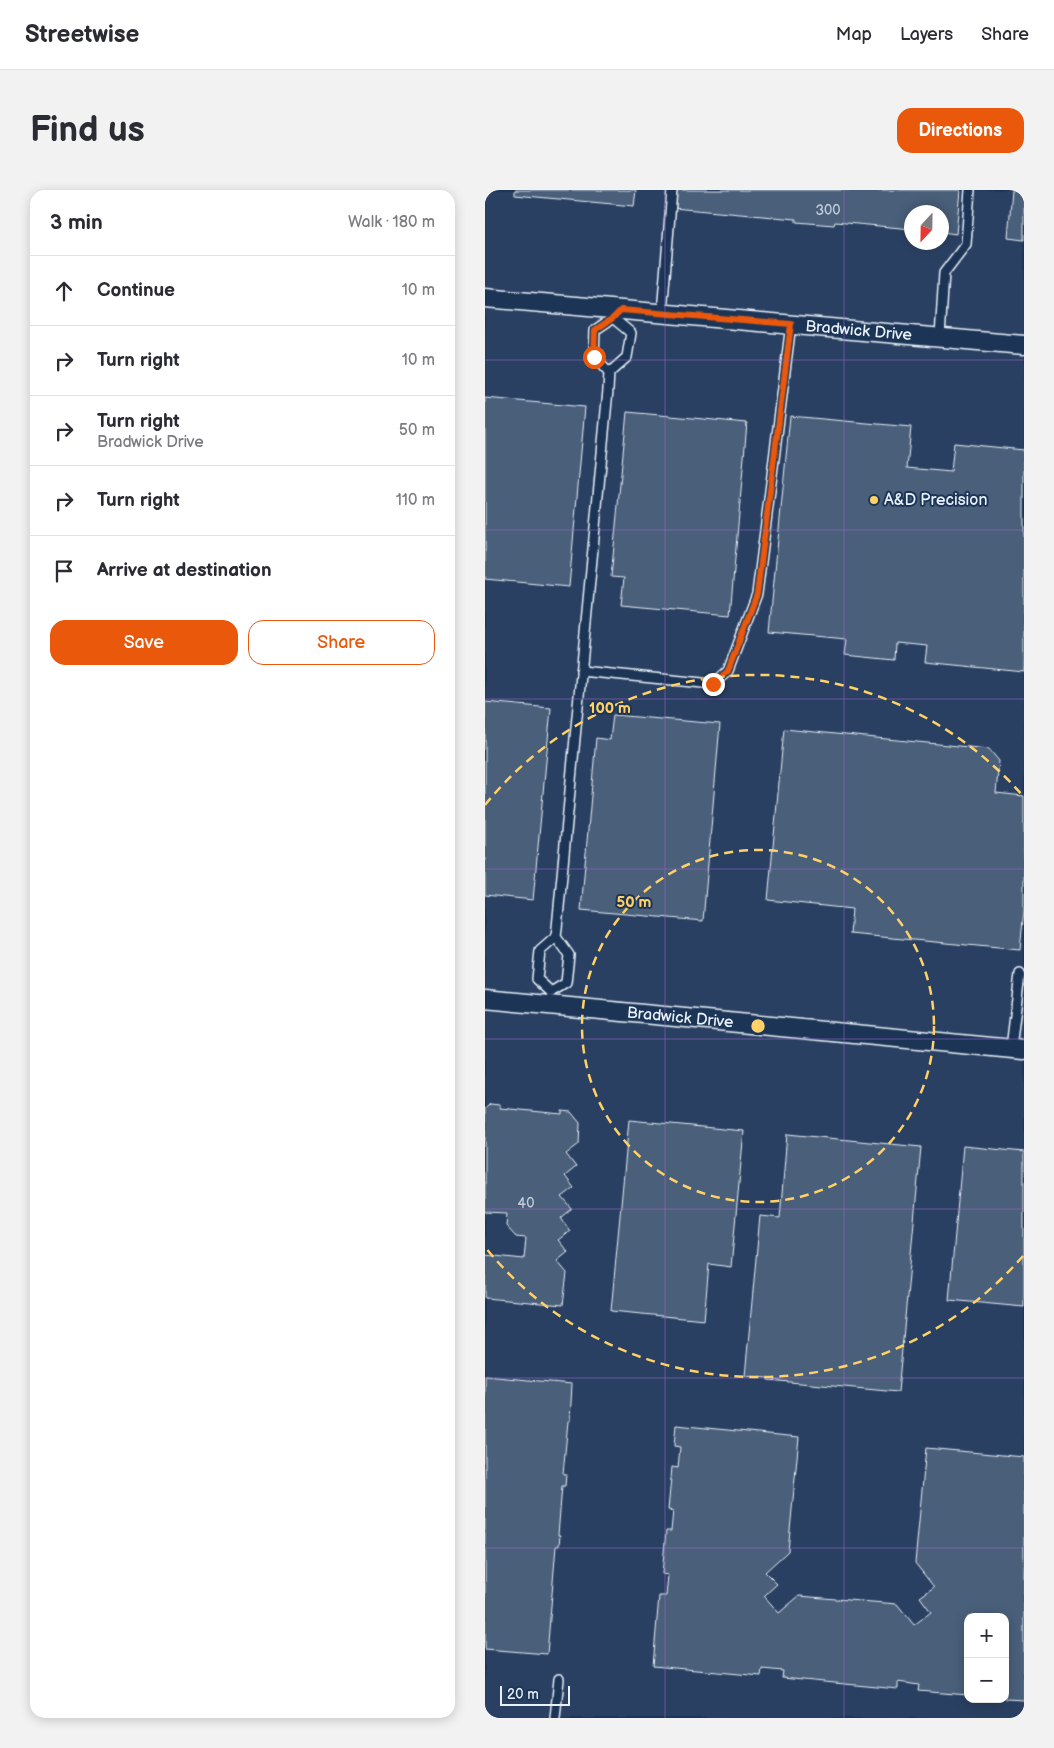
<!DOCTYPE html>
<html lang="en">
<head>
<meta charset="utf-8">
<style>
	body { margin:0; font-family:"Balsamiq Sans",sans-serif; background:#f2f2f3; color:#2b2b33 }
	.controls { position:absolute; right:15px; bottom:15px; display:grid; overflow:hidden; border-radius:10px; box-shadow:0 2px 12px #0003 }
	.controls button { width:45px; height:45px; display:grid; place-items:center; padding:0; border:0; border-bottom:1px solid #e1e1e2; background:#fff; color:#2b2b33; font:25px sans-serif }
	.compass { position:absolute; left:419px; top:15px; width:45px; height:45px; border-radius:50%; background:#fff; box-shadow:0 2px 12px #0003; rotate:202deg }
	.scale { position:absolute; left:15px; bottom:12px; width:70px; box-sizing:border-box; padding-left:5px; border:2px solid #e8f1f8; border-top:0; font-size:14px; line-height:18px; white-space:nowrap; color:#e8f1f8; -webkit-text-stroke:4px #1d3557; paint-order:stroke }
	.stop { position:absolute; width:15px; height:15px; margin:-11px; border:4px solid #ea580c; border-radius:50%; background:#fff }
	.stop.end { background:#ea580c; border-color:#fff; box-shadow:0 1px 5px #0008 }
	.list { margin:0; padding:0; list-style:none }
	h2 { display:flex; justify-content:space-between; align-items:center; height:65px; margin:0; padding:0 20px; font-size:21px }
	h2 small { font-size:16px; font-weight:400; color:#7c7c81 }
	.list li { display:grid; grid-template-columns:32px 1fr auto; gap:15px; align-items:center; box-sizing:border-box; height:70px; padding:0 20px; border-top:1px solid #e1e1e2 }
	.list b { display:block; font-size:19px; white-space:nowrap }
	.list p { margin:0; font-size:16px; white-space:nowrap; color:#7c7c81 }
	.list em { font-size:16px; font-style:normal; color:#7c7c81 }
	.actions { display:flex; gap:10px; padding:15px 20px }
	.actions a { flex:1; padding:11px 0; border:1px solid #ea580c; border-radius:15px; text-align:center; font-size:18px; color:#ea580c }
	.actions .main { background:#ea580c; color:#fff }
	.icon { flex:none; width:28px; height:28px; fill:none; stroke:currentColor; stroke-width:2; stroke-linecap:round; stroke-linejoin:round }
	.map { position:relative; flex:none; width:539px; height:1528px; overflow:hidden; border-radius:15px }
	header { display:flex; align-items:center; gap:30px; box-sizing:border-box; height:70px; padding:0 25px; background:#fff; border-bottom:1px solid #e1e1e2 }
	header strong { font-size:24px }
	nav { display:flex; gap:28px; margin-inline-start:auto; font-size:18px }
	.intro { display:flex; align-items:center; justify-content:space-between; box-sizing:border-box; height:120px; padding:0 30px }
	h1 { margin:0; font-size:35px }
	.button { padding:12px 22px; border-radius:15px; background:#ea580c; color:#fff; font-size:18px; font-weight:700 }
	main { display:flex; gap:30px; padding:0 30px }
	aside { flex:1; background:#fff; border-radius:15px; box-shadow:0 2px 12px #0003 }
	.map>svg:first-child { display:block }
</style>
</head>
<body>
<header>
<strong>Streetwise</strong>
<nav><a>Map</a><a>Layers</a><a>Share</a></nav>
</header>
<div class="intro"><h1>Find us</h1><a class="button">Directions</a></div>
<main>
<aside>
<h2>3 min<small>Walk · 180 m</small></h2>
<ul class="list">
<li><svg class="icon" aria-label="ahead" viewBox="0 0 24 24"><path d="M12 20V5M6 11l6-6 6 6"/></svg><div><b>Continue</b></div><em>10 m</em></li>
<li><svg class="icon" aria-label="right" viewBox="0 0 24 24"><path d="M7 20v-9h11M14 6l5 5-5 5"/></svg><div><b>Turn right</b></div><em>10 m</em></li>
<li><svg class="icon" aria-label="right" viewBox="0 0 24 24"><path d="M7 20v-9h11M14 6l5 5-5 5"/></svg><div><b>Turn right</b><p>Bradwick Drive</p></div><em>50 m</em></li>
<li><svg class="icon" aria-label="right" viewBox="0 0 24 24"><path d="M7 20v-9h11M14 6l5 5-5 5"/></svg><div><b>Turn right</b></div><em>110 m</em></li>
<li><svg class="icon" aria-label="arrive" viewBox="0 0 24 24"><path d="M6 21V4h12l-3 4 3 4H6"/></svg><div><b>Arrive at destination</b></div></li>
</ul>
<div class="actions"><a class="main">Save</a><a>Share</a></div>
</aside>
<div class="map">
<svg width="539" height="1528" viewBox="0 0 539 1528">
	<rect width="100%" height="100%" fill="#1d3557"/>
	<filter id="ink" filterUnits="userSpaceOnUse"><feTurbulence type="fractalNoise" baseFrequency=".02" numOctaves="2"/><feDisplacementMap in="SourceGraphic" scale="10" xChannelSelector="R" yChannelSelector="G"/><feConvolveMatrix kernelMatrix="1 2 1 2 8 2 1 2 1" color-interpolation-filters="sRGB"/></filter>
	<g filter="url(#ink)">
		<path fill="#2a4162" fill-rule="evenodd" d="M0 0H539V1528H0ZM427 22H457V52H427ZM483 1427H520V1509H483Z"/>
		<g fill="#495e7a" stroke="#e8f1f8">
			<polygon points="30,0 151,0 149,16 30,5"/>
			<polygon points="190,0 475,0 471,44 457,42 457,22 427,22 427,39 350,32 349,35 311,32 311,29 188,18"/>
			<polygon points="527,0 539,0 539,50 523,48"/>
			<polygon points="0,208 100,217 84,397 0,389"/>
			<polygon points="142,222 262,233 245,425 136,415 139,388 126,387"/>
			<polygon points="305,226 426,237 422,278 466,282 469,253 539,260 539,482 440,472 442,456 410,453 409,470 360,465 362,449 284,442"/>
			<polygon points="0,512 66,518 48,710 0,705"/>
			<polygon points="128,525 235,534 218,731 96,720 111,548 125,550"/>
			<polygon points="299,539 504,559 514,571 511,603 539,606 539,720 535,760 365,744 367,719 283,710"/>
			<polygon points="5,914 15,915 15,918 77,924 77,921 86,922 95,933 94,954 81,964 91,977 80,986 89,998 77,1007 87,1019 76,1028 85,1041 73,1050 83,1062 72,1071 82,1083 78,1115 0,1108 0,1065 39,1069 41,1048 31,1047 21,1036 22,1023 0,1022 0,919"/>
			<polygon points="144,930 259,941 246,1077 224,1074 219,1130 126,1121"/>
			<polygon points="302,944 436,957 413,1202 283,1190 283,1188 260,1186 275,1026 295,1028"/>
			<polygon points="478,956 539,962 539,1117 464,1110"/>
			<polygon points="0,1186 87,1194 85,1231 83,1231 78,1284 81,1284 80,1296 77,1296 73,1345 75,1345 74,1356 71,1356 62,1464 0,1459"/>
			<polygon points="191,1235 314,1247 303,1361 280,1382 292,1394 279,1406 294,1423 314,1406 412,1414 429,1435 446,1422 435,1407 449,1397 430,1373 441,1258 539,1267 539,1510 520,1509 520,1427 483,1427 483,1505 433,1501 434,1495 413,1492 413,1499 297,1488 298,1481 277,1479 276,1486 168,1476 174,1406 181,1406 183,1385 177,1384 181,1341 186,1341 188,1321 183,1320 187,1277 193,1278 195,1257 189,1256"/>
		</g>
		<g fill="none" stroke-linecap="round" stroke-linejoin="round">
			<g stroke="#e8f1f8" stroke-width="12">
				<g id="lane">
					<polyline points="177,123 187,0"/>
					<polyline points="455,147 459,83 481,54 485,0"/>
					<polyline points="124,183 142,167 146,143 128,128"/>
					<polyline points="96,481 228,494 243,481 272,404 306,134"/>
					<polyline points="66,802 81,793 84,765 71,747 72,738 123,200 124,183 109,167 110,140 128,128 136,120"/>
					<polyline points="66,802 52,789 55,761 71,747"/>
					<polyline points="526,858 535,784"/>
					<polyline points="70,1528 74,1489"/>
				</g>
			</g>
			<g stroke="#e8f1f8" stroke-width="21">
				<g id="street">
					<path id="s1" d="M0 108 539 155"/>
					<path id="s2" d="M0 809 539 860"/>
				</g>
			</g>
			<use href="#lane" stroke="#1d3557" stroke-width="9"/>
			<use href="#street" stroke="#1d3557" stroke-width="18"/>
		</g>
	</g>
	<g fill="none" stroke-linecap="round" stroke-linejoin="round" filter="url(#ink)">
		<polyline stroke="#ea580c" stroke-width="6" points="109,167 110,140 128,128 136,120 306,134 272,404 243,481 228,494"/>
	</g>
	<path fill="none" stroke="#9c67d0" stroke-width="1" stroke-opacity="0.55" d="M180 0V1528M359 0V1528M0 170H539M0 340H539M0 509H539M0 679H539M0 849H539M0 1019H539M0 1188H539M0 1358H539"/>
	<g fill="none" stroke="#ffd166" stroke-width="2.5" stroke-dasharray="9 6">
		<circle cx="273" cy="836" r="176"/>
		<path d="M538 1066A351 351 0 0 1 0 1057M0 615A351 351 0 0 1 538 606"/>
	</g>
	<circle fill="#ffd166" stroke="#1d3557" stroke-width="2" cx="389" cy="310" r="5"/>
	<g text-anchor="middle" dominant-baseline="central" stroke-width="4" stroke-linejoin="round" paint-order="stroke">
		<g font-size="14" fill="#c0ccd8">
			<text x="343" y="20">300</text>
			<text x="41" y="1013">40</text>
		</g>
		<g font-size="16" fill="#e8f1f8" stroke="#1d3557">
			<text stroke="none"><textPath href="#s1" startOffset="375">Bradwick Drive</textPath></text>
			<text stroke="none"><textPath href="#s2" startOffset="196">Bradwick Drive</textPath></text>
		</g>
		<g font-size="16" fill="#e8f1f8" stroke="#1d3557" text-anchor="start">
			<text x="399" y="310">A&amp;D Precision</text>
		</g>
	</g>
	<circle cx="273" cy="836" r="8" fill="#ffd166" stroke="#1d3557" stroke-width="2.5"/>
	<g font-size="15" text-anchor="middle" font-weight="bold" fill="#ffd166" stroke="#1d3557" stroke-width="4" stroke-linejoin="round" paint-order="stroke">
		<text x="125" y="523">100 m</text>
		<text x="149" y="717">50 m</text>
	</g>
</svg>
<div class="controls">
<button>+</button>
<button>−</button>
</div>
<svg class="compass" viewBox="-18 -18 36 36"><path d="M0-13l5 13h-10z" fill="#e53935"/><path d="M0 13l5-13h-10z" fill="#7c7c81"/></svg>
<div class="scale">20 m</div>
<div class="stop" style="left:109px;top:167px"></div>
<div class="stop end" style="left:228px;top:494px"></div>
</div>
</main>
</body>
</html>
